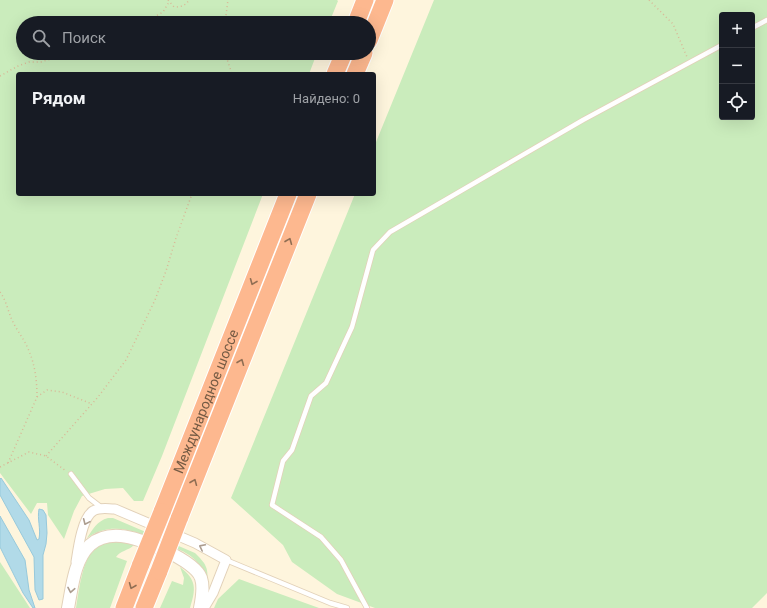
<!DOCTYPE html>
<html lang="ru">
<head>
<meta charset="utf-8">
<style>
	body { margin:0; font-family:Roboto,sans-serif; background:#242831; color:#f1f3f6 }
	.controls { position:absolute; right:12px; top:12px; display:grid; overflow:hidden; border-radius:4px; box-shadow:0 4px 16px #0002 }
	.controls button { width:36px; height:36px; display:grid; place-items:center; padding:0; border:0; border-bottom:1px solid #363941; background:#171b24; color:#f1f3f6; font:20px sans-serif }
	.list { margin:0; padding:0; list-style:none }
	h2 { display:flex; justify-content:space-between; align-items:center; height:52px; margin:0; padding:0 16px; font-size:17px }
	h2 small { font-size:13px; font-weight:400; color:#9ea1a6 }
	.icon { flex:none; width:22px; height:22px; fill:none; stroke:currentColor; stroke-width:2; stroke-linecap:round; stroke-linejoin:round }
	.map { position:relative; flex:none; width:767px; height:608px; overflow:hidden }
	.search { position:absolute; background:#171b24; box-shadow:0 4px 16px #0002; left:16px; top:16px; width:360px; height:44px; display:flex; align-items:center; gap:10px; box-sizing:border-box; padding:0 14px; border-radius:22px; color:#9ea1a6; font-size:15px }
	.panel { position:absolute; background:#171b24; box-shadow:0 4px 16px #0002; left:16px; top:72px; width:360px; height:124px; border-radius:4px }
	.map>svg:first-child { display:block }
</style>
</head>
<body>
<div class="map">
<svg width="767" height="608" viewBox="0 0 767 608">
	<rect width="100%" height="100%" fill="#fef5dd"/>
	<g fill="#caecbc" fill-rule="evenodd">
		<polygon points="0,0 337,0 338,1 329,23 23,23 23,53 317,53 309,74 18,74 18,194 263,194 162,456 143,501 134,501 123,488 105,489 82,496 74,511 64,539 48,515 47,503 37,503 31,514 0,473"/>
		<path d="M434 0H767V593L752 608H375L337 594 292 562 283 545 231 498 355 194H374V147ZM722 15H752V117H722Z"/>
		<path d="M108 518H113L195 553C205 563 209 567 207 582 204 573 200 564 193 558 185 551 175 548 166 544 140 533 113 519 87 538 93 529 97 521 108 518Z"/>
		<path d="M123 541 134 545C128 551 121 550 116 557L127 561 110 608H76C79 591 83 550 101 542 106 540 117 541 123 541Z"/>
		<polygon points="0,562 30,608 0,608"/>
		<path d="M180 567C197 580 196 589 190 608H160L172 581 183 585 184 578Z"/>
		<polygon points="239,579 319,608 214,608 218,599"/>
	</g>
	<g fill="#b1dae8" stroke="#97c9db">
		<path d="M1 478 29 520 37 540 39 539C41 528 37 519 39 509L43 510 46 515 47 533 46 544 43 555V599L39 600 35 590 34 557 0 495V479Z"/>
		<polygon points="0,516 25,560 29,590 35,608 33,608 23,593 0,547"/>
	</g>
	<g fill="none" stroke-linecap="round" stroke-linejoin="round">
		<g stroke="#e2d1b9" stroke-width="6">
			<g id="service">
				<polyline points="752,28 767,20"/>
				<polyline points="71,474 89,498 102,508"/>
				<polyline points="226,560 330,603 347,608"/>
				<polyline points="367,608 341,560 321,537 272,505 283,461 292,450 311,396 326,383 352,327 373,250 390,232 583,120 722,45"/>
			</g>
		</g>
		<g stroke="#e2d1b9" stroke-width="11">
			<path id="minor" d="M76 562C78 549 82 518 93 511 100 507 107 509 115 509L195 543 226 560 213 593 204 608"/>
		</g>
		<g stroke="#e2d1b9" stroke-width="14">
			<path id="tertiary" d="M68 608C72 588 74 560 90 545 99 537 110 535 121 536 139 537 195 560 201 578 204 587 202 598 200 608"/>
		</g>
		<g stroke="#fff" stroke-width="19">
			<g id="motorway">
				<polyline points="356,23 365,0"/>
				<polyline points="369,40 385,0"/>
				<polyline points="335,74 344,53"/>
				<polyline points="355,74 364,53"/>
				<path id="s1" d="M162 512 288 194"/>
				<polyline points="179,519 308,194"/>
				<polyline points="124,608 141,564"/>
				<polyline points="144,608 159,571"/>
			</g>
		</g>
		<g stroke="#d9b897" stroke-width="1.5" stroke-dasharray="1 3" stroke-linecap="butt">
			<path d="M168 0 174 7C181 7 185 6 189 0"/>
			<polyline points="649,0 673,24 687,57"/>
			<polyline points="143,23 163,12 169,2"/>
			<polyline points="225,23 228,0"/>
			<polyline points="225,53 232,74"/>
			<polyline points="0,76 18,66 29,62 41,62 70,53"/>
			<path d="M0 292C6 300 8 311 12 320 17 331 25 340 29 351 35 365 37 381 37 397L8 463"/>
			<polyline points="37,397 47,390 62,392 92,404"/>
			<polyline points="46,456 98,397 126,360 155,300 166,271 176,238 192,194"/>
			<polyline points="0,467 29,452 46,456 66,471"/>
		</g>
		<use href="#service" stroke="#fff" stroke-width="4.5"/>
		<use href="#minor" stroke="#fff" stroke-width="9"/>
		<use href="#tertiary" stroke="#fff" stroke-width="12"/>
		<use href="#motorway" stroke="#fdb88f" stroke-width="17"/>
		<g stroke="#fff" stroke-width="19" stroke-linecap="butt">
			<g id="motorway-bridge">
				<polyline points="141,564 162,512"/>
				<polyline points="159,571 179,519"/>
			</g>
		</g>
		<use href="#motorway-bridge" stroke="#fdb88f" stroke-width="17"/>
	</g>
	<defs><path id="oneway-chevron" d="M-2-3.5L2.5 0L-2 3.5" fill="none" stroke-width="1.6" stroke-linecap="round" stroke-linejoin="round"/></defs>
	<g stroke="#906e53">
		<use href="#oneway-chevron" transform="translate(289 241) rotate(-68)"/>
		<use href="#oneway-chevron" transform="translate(253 282) rotate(112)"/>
		<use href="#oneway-chevron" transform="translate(241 362) rotate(-68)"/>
		<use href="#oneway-chevron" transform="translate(194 482) rotate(-68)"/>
		<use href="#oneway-chevron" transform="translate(132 586) rotate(112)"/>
	</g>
	<g stroke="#ac9d8f">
		<use href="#oneway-chevron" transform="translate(86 522) rotate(114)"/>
		<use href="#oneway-chevron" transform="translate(202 547) rotate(-153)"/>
		<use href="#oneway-chevron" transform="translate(71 590) rotate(101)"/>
	</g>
	<g text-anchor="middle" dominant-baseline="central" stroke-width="3.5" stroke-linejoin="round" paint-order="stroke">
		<g font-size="14" fill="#755b44" stroke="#fff8e5">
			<text stroke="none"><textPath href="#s1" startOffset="119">Международное шоссе</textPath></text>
		</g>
	</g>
</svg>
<div class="controls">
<button>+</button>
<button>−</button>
<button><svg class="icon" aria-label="locate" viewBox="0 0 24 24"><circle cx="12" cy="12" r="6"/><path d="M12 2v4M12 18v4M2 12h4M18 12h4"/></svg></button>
</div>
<div class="search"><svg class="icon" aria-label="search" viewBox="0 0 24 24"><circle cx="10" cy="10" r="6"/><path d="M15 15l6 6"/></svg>Поиск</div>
<section class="panel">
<h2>Рядом<small>Найдено: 0</small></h2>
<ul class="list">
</ul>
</section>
</div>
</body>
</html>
